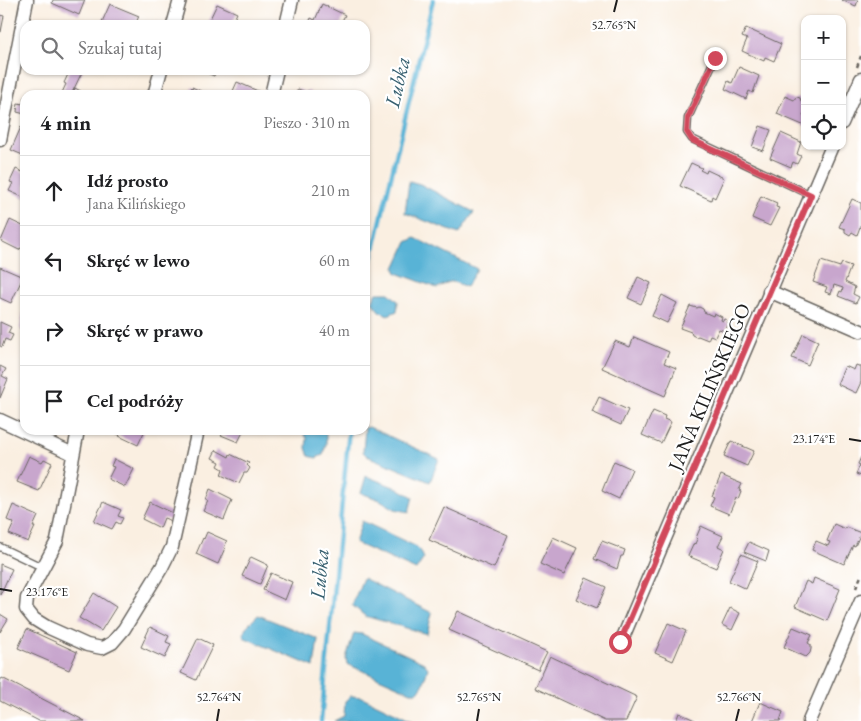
<!DOCTYPE html>
<html lang="pl">
<head>
<meta charset="utf-8">
<style>
	body { margin:0; font-family:"EB Garamond",serif; background:#f2f2f2; color:#202124 }
	.controls { position:absolute; right:15px; top:15px; display:grid; overflow:hidden; border-radius:10px; box-shadow:0 1px 4px #0004 }
	.controls button { width:45px; height:45px; display:grid; place-items:center; padding:0; border:0; border-bottom:1px solid #e0e0e0; background:#fff; color:#202124; font:25px sans-serif }
	.stop { position:absolute; width:15px; height:15px; margin:-11px; border:4px solid #d1495b; border-radius:50%; background:#fff }
	.stop.end { background:#d1495b; border-color:#fff; box-shadow:0 1px 5px #0008 }
	.list { margin:0; padding:0; list-style:none }
	h2 { display:flex; justify-content:space-between; align-items:center; height:65px; margin:0; padding:0 20px; font-size:21px }
	h2 small { font-size:16px; font-weight:400; color:#757577 }
	.list li { display:grid; grid-template-columns:32px 1fr auto; gap:15px; align-items:center; box-sizing:border-box; height:70px; padding:0 20px; border-top:1px solid #e0e0e0 }
	.list b { display:block; font-size:19px; white-space:nowrap }
	.list p { margin:0; font-size:16px; white-space:nowrap; color:#757577 }
	.list em { font-size:16px; font-style:normal; color:#757577 }
	.icon { flex:none; width:28px; height:28px; fill:none; stroke:currentColor; stroke-width:2; stroke-linecap:round; stroke-linejoin:round }
	.map { position:relative; flex:none; width:861px; height:721px; overflow:hidden }
	.search { position:absolute; background:#fff; box-shadow:0 1px 4px #0004; left:20px; top:20px; width:350px; height:55px; display:flex; align-items:center; gap:12px; box-sizing:border-box; padding:0 18px; border-radius:15px; color:#757577; font-size:19px }
	.panel { position:absolute; background:#fff; box-shadow:0 1px 4px #0004; left:20px; top:90px; width:350px; height:345px; border-radius:15px }
	.map>svg:first-child { display:block }
</style>
</head>
<body>
<div class="map">
<svg width="861" height="721" viewBox="0 0 861 721">
	<rect width="100%" height="100%" fill="#fff"/>
	<filter id="ink" filterUnits="userSpaceOnUse"><feTurbulence type="fractalNoise" baseFrequency=".02" numOctaves="2"/><feDisplacementMap in="SourceGraphic" scale="10" xChannelSelector="R" yChannelSelector="G"/><feConvolveMatrix kernelMatrix="1 2 1 2 8 2 1 2 1" color-interpolation-filters="sRGB"/></filter>
	<filter id="wash" filterUnits="userSpaceOnUse"><feTurbulence type="fractalNoise" baseFrequency=".0096" numOctaves="4" result="noise"/><feDisplacementMap in="SourceGraphic" scale="20" xChannelSelector="R" yChannelSelector="G"/><feGaussianBlur stdDeviation="1.12" result="paint"/><feColorMatrix in="noise" values="0 0 0 0 0 0 0 0 0 0 0 0 0 0 0 0 0 1.4 0 .05"/><feComposite in="paint" operator="in"/></filter>
	<g filter="url(#wash)">
		<rect width="100%" height="100%" fill="#faefe1"/>
		<g fill="#58b3d6" stroke="#3a6879">
			<polygon points="409,181 420,184 474,212 459,234 405,213"/>
			<path d="M415 238 477 269 466 287C461 285 454 281 449 282 445 283 441 287 437 288L397 273 395 268 407 242Z"/>
			<polygon points="377,293 389,293 398,301 397,311 388,315 379,311 372,302"/>
			<polygon points="369,427 439,459 430,482 367,456 363,452 365,428"/>
			<polygon points="301,430 326,430 326,444 323,455 316,458 309,456 306,448 307,438"/>
			<polygon points="366,476 399,489 413,497 409,512 395,509 380,500 361,493"/>
			<polygon points="362,521 417,547 424,558 416,570 355,543"/>
			<polygon points="363,578 432,613 427,634 365,616 352,605"/>
			<polygon points="258,615 318,639 314,667 243,637 246,627"/>
			<polygon points="354,633 362,634 424,663 428,668 423,685 418,692 411,692 347,664 346,658"/>
			<polygon points="351,696 362,697 412,721 334,721 344,716 345,701"/>
		</g>
		<g fill="none" stroke-linecap="round" stroke-linejoin="round">
			<g stroke="#58b3d6" stroke-width="4.5">
				<polyline points="365,287 433,0"/>
				<polyline points="321,721 349,430"/>
			</g>
		</g>
		<g id="blocks">
			<g fill="#c8a6cd">
				<polygon points="53,0 85,0 79,15 52,3"/>
				<polygon points="841,0 858,0 856,6"/>
				<polygon points="110,4 139,16 135,25 108,25 102,22"/>
				<polygon points="217,4 237,13 231,25 213,25 208,23"/>
				<polygon points="322,4 345,15 340,25 308,25 311,18 315,20"/>
				<polygon points="0,15 4,16 1,32 0,32"/>
				<polygon points="746,28 781,44 774,61 765,57 764,61 742,51 747,39 742,37"/>
				<polygon points="739,67 759,76 753,93 749,91 746,99 725,89 728,81 732,83"/>
				<polygon points="70,70 83,70 71,95 61,95 66,84 64,83"/>
				<polygon points="200,70 216,70 214,76"/>
				<polygon points="237,82 267,95 241,95 233,91"/>
				<polygon points="192,87 209,95 189,95"/>
				<polygon points="75,88 86,94 86,95 72,95"/>
				<polygon points="298,89 305,92 308,91 311,92 311,95 295,95"/>
				<polygon points="785,96 794,100 795,98 797,97 800,98 801,101 805,103 805,112 803,115 805,116 805,126 777,114"/>
				<polygon points="24,97 25,97 25,114 17,112 18,103 23,104"/>
				<polygon points="760,126 771,130 763,151 752,147"/>
				<polygon points="21,127 25,129 25,156 11,150"/>
				<polygon points="781,133 801,142 797,154 801,156 797,164 793,162 791,167 770,158"/>
				<polygon points="691,163 702,168 700,170 706,173 707,170 724,178 715,198 712,196 711,200 680,186"/>
				<polygon points="16,169 25,173 25,198 9,191 13,183 10,182"/>
				<polygon points="761,196 777,203 776,207 779,208 770,226 752,218"/>
				<polygon points="852,199 861,203 861,228 860,227 857,235 852,232 850,235 845,232 845,229 839,227"/>
				<polygon points="10,220 25,227 25,250 20,248 19,250 1,241"/>
				<polygon points="821,261 840,267 842,263 851,266 845,282 855,287 853,294 859,297 856,303 838,296 840,291 842,292 843,288 834,285 831,294 825,292 827,287 813,282"/>
				<polygon points="0,267 23,277 11,303 0,298"/>
				<polygon points="638,277 651,283 641,304 628,298"/>
				<polygon points="662,295 677,303 667,323 652,316"/>
				<polygon points="690,306 697,308 699,307 703,309 704,312 713,316 714,313 722,317 721,320 723,321 724,319 727,320 726,322 729,323 725,331 719,329 715,337 710,335 708,340 698,336 696,337 692,335 691,332 680,328"/>
				<polygon points="24,308 25,308 25,330 20,329"/>
				<polygon points="0,322 11,327 8,333 13,335 10,341 5,339 2,347 0,346"/>
				<polygon points="803,334 818,341 808,365 792,358"/>
				<polygon points="634,337 669,352 664,363 676,368 665,396 602,368 615,341 630,347"/>
				<polygon points="856,365 861,367 861,382 856,393 837,384 845,366 854,370"/>
				<polygon points="0,366 6,369 2,376 8,379 0,398"/>
				<polygon points="599,397 628,410 621,425 592,412"/>
				<polygon points="653,411 665,416 664,419 671,422 661,443 642,435"/>
				<polygon points="113,430 145,430 138,445 119,436 120,435 112,432"/>
				<polygon points="224,430 244,430 238,442 221,435"/>
				<polygon points="731,441 754,451 747,466 724,456"/>
				<polygon points="216,450 229,457 230,454 249,463 247,465 250,468 247,473 244,473 239,483 221,475 223,469 218,466 220,462 212,458"/>
				<polygon points="29,456 42,462 44,459 52,463 39,491 17,482"/>
				<polygon points="861,457 861,476 856,474 860,465 858,464"/>
				<polygon points="114,459 134,469 125,487 108,479 114,467 111,466"/>
				<polygon points="614,461 632,469 619,499 602,491"/>
				<polygon points="721,475 742,484 739,490 741,491 738,499 736,498 729,514 710,506 714,497 712,496"/>
				<polygon points="210,489 232,500 224,520 203,511 208,501 206,500"/>
				<polygon points="103,502 121,510 118,516 123,518 120,524 116,522 112,529 94,521"/>
				<polygon points="150,502 173,513 172,521 164,518 160,528 142,519"/>
				<polygon points="13,505 38,516 33,527 35,527 28,542 9,534 14,523 7,520"/>
				<polygon points="444,507 508,535 494,568 429,540"/>
				<polygon points="834,524 845,529 846,527 861,533 855,546 853,545 844,564 812,550 816,541 828,546 830,542 827,541"/>
				<polygon points="701,526 723,536 718,546 724,549 716,568 688,556 694,543 695,544 697,539 696,538"/>
				<polygon points="207,532 227,541 224,548 225,548 218,564 196,554 203,538 204,539"/>
				<polygon points="553,537 577,548 564,575 540,564"/>
				<polygon points="602,541 625,550 623,556 621,556 617,569 594,559"/>
				<polygon points="749,542 769,551 766,561 744,552"/>
				<polygon points="741,554 758,561 746,589 729,581"/>
				<polygon points="251,557 268,565 260,584 242,576"/>
				<polygon points="0,564 12,569 0,595"/>
				<polygon points="271,573 292,582 285,600 263,590"/>
				<polygon points="586,578 606,587 597,608 576,599"/>
				<polygon points="814,578 840,589 827,621 795,607 806,581 812,584"/>
				<polygon points="94,593 116,607 101,631 79,618"/>
				<polygon points="730,608 740,613 732,630 722,625"/>
				<polygon points="458,611 547,652 538,670 449,630"/>
				<polygon points="0,614 8,619 0,632"/>
				<polygon points="668,623 686,631 673,661 655,653"/>
				<polygon points="150,627 169,636 166,642 171,644 165,658 141,647"/>
				<polygon points="793,627 812,635 808,643 811,645 811,649 810,653 806,657 784,647"/>
				<polygon points="27,629 77,652 69,670 18,648"/>
				<polygon points="198,638 213,645 196,680 181,673"/>
				<polygon points="550,656 637,697 626,721 605,721 535,688"/>
				<polygon points="2,678 85,721 39,721 0,701 0,681"/>
				<polygon points="760,702 783,712 780,721 752,721"/>
				<polygon points="679,713 697,721 676,721"/>
			</g>
		</g>
	</g>
	<g filter="url(#ink)">
		<use href="#blocks" fill-opacity="0" stroke="#6a6661" stroke-width="1"/>
		<g fill="none" stroke-linecap="round" stroke-linejoin="round">
			<g stroke="#6a6661" stroke-width="9">
				<g id="lane">
					<polyline points="715,58 688,118 687,132 692,139 811,195"/>
					<polyline points="0,547 44,568"/>
				</g>
			</g>
			<g stroke="#6a6661" stroke-width="15">
				<g id="street">
					<polyline points="173,25 180,0"/>
					<polyline points="286,25 292,0"/>
					<polyline points="154,95 161,70"/>
					<polyline points="271,95 277,70"/>
					<polyline points="842,123 861,79"/>
					<polyline points="0,140 27,0"/>
					<polyline points="769,291 861,331"/>
					<polyline points="0,420 73,454"/>
					<polyline points="78,430 57,541 27,598 26,609 34,619 47,627 87,645 102,648 112,643 124,629 162,567 172,547 198,430"/>
					<polyline points="621,642 832,146"/>
					<polyline points="809,721 861,601"/>
				</g>
			</g>
			<g stroke="#6a6661" stroke-width="2.5" stroke-dasharray="4 4" stroke-linecap="butt">
				<polyline points="857,67 861,56"/>
				<polyline points="856,588 861,576"/>
			</g>
			<use href="#lane" stroke="#fff" stroke-width="6"/>
			<use href="#street" stroke="#fff" stroke-width="12"/>
		</g>
	</g>
	<g fill="none" stroke-linecap="round" stroke-linejoin="round" filter="url(#ink)">
		<polyline stroke="#d1495b" stroke-width="6" points="620,642 811,195 692,140 687,132 688,118 715,58"/>
	</g>
	<path fill="none" stroke="#1c1c1c" stroke-width="2" d="M614 12 617 0M849 439 861 441M0 589 12 591M217 721 219 709M477 721 479 709M736 721 739 709"/>
	<g text-anchor="middle" dominant-baseline="central" stroke-width="4.5" stroke-linejoin="round" paint-order="stroke">
		<g font-size="20" fill="#1c1c1c" stroke="#fff">
			<text transform="translate(709 387) rotate(-67)">JANA KILIŃSKIEGO</text>
		</g>
		<g font-size="21" font-style="italic" fill="#376070" stroke="#fff">
			<text transform="translate(397 82) rotate(-77)">Lubka</text>
			<text transform="translate(319 574) rotate(-85)">Lubka</text>
		</g>
	</g>
	<g font-size="12" text-anchor="middle" fill="#1c1c1c" stroke="#fff" stroke-width="4.5" stroke-linejoin="round" paint-order="stroke">
		<text x="614" y="29">52.765°N</text>
		<text x="814" y="443">23.174°E</text>
		<text x="47" y="596">23.176°E</text>
		<text x="219" y="701">52.764°N</text>
		<text x="479" y="701">52.765°N</text>
		<text x="739" y="701">52.766°N</text>
	</g>
</svg>
<div class="controls">
<button>+</button>
<button>−</button>
<button><svg class="icon" aria-label="locate" viewBox="0 0 24 24"><circle cx="12" cy="12" r="6"/><path d="M12 2v4M12 18v4M2 12h4M18 12h4"/></svg></button>
</div>
<div class="stop" style="left:620px;top:642px"></div>
<div class="stop end" style="left:715px;top:58px"></div>
<div class="search"><svg class="icon" aria-label="search" viewBox="0 0 24 24"><circle cx="10" cy="10" r="6"/><path d="M15 15l6 6"/></svg>Szukaj tutaj</div>
<section class="panel">
<h2>4 min<small>Pieszo · 310 m</small></h2>
<ul class="list">
<li><svg class="icon" aria-label="ahead" viewBox="0 0 24 24"><path d="M12 20V5M6 11l6-6 6 6"/></svg><div><b>Idź prosto</b><p>Jana Kilińskiego</p></div><em>210 m</em></li>
<li><svg class="icon" aria-label="left" viewBox="0 0 24 24"><path d="M17 20v-9H6M10 6l-5 5 5 5"/></svg><div><b>Skręć w lewo</b></div><em>60 m</em></li>
<li><svg class="icon" aria-label="right" viewBox="0 0 24 24"><path d="M7 20v-9h11M14 6l5 5-5 5"/></svg><div><b>Skręć w prawo</b></div><em>40 m</em></li>
<li><svg class="icon" aria-label="arrive" viewBox="0 0 24 24"><path d="M6 21V4h12l-3 4 3 4H6"/></svg><div><b>Cel podróży</b></div></li>
</ul>
</section>
</div>
</body>
</html>
